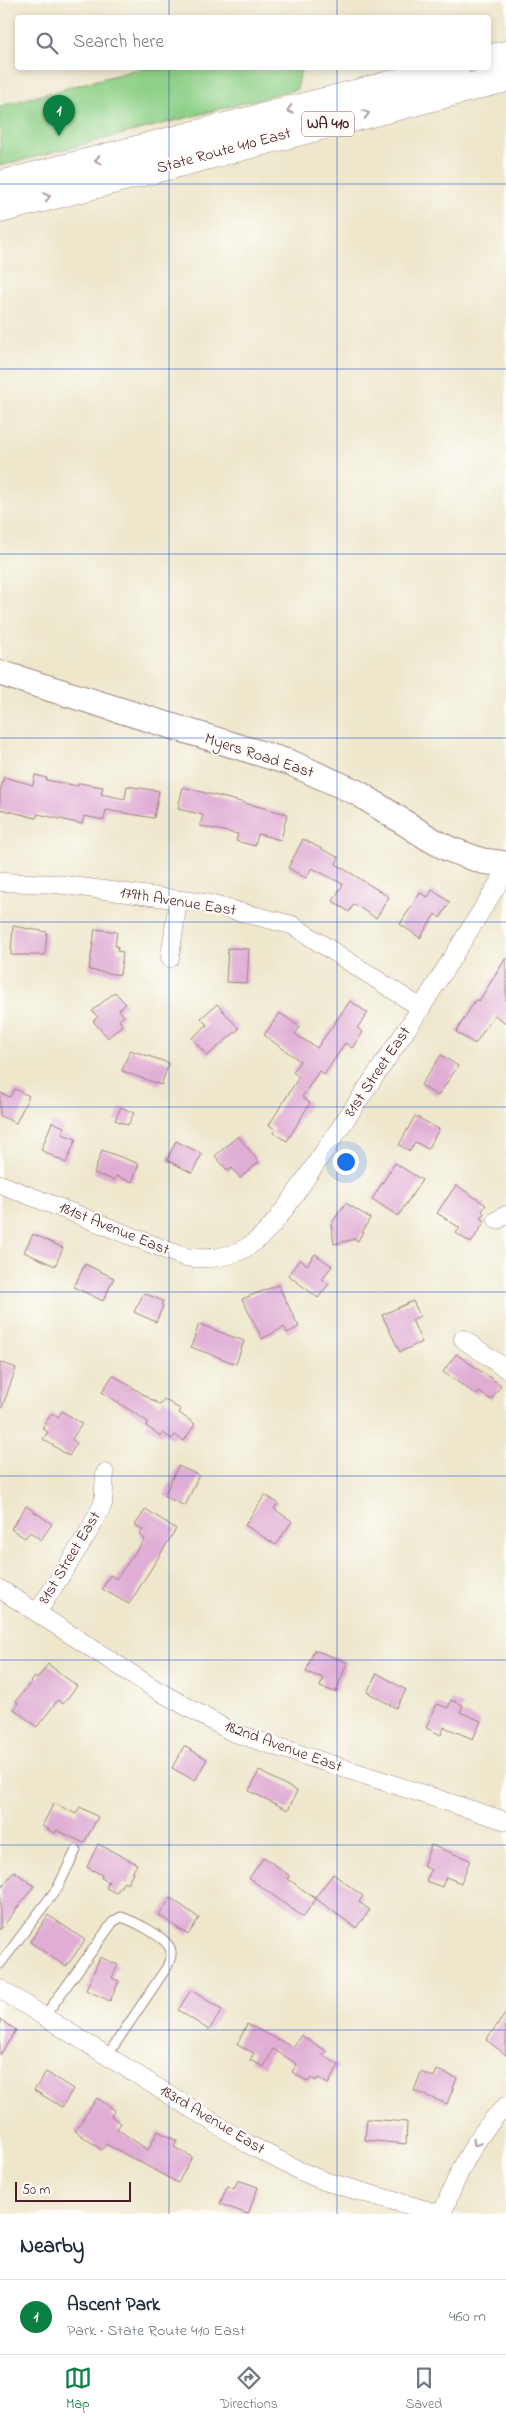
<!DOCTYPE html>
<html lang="en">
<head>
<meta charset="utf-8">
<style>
	body { margin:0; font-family:"Indie Flower",sans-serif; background:#f2f2f3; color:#1f2937 }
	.scale { position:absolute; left:15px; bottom:12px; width:116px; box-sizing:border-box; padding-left:5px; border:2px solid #4a1f2b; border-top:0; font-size:14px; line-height:18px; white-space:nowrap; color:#4a1f2b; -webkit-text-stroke:4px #fdfcf7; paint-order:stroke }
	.you { position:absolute; left:345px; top:1161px; width:18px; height:18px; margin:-12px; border:4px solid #fff; border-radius:50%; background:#1a73e8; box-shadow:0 0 0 8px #1a73e833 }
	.badge { display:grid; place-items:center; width:32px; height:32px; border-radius:50%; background:#0b8043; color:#fff; font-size:16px; font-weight:700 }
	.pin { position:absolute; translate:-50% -41px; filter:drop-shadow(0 1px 2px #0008) }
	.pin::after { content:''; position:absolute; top:26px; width:18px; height:15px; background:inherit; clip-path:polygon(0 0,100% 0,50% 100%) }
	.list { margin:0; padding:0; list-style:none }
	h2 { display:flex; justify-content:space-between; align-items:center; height:65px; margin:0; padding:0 20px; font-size:21px }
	h2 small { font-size:16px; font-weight:400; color:#747a83 }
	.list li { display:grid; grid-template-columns:32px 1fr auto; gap:15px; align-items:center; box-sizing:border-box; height:75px; padding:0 20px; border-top:1px solid #e0e1e3 }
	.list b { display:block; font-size:19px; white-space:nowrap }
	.list p { margin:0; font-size:16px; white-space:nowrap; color:#747a83 }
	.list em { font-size:16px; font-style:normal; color:#747a83 }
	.icon { flex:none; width:28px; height:28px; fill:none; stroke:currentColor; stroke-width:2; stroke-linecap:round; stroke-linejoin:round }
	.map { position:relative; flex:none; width:506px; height:2214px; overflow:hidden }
	.search { position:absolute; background:#fff; box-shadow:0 2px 8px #0003; left:15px; right:15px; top:15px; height:55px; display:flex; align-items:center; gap:12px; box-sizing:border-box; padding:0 18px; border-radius:5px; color:#747a83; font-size:19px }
	.sheet { height:140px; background:#fff }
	nav { display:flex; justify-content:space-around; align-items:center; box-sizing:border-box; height:70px; border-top:1px solid #e0e1e3; background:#fff; font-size:14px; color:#747a83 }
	nav a { display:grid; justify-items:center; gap:2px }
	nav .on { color:#0b8043 }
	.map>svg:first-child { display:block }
</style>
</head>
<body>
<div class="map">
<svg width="506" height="2214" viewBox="0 0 506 2214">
	<rect width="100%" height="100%" fill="#fdfcf7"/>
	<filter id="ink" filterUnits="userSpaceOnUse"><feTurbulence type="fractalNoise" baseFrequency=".02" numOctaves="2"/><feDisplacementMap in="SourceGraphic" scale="10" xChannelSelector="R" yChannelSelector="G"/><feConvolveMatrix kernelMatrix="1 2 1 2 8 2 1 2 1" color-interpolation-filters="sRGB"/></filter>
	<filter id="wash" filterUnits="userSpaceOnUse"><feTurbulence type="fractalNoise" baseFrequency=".0096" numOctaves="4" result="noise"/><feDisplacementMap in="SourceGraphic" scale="20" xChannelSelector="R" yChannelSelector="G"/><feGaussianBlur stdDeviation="1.12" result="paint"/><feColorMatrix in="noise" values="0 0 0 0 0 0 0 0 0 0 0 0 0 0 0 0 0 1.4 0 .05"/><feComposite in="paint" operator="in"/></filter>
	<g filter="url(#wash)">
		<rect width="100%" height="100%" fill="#eee7cc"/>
		<polygon fill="#90d189" stroke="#6d785a" points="142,68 301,68 297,89 0,166 0,106"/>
		<g id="blocks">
			<g fill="#e0add5">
				<polygon points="35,775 47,778 46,780 78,786 79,783 103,787 101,794 125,799 127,786 159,791 154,818 106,810 104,820 84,816 82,824 38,814 36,818 0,809 0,792 4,777 33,785"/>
				<polygon points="183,787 287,814 281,840 258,834 255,846 236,841 238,834 200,826 203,815 178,809"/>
				<polygon points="303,839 339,858 336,864 389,897 376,918 354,904 349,912 333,901 343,884 312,868 306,878 288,868"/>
				<polygon points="432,890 450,902 440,918 435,914 420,938 400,924 420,893 428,897"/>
				<polygon points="13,926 47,932 45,955 11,955"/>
				<polygon points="95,929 117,932 115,946 118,946 117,951 123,952 120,975 89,970"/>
				<polygon points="228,948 249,949 247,983 226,982"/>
				<polygon points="506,958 506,1023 494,1015 475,1044 456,1032 476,999 479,1001"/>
				<polygon points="115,992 126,1004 119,1010 124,1016 119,1020 122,1025 108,1038 93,1021 98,1017 92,1011"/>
				<polygon points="350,1001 368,1013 357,1028 363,1032 352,1048 345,1043 324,1075 319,1071 302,1097 310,1103 287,1141 273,1133 275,1129 269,1125 299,1077 293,1072 300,1061 264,1035 280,1013 300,1027 295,1034 317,1048"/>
				<polygon points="217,1004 239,1029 207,1056 192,1038 207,1025 201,1018"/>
				<polygon points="130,1050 169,1063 161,1085 122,1071"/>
				<polygon points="441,1055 458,1066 438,1096 421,1085"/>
				<polygon points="15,1089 29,1096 16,1123 0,1116 0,1093 10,1097"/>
				<polygon points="121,1107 134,1113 128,1125 115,1120"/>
				<polygon points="415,1116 439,1129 428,1149 415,1142 410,1151 399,1145"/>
				<polygon points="52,1122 64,1127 62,1134 76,1139 66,1163 41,1150"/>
				<polygon points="238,1136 259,1162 240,1178 232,1168 228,1171 215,1156"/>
				<polygon points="176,1141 202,1154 192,1173 167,1160"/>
				<polygon points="102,1150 139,1164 132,1182 116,1176 114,1180 94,1173"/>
				<polygon points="395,1163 422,1180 398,1216 372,1199"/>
				<polygon points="456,1185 486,1205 482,1211 484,1213 481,1218 485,1221 471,1243 456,1233 460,1228 437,1213"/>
				<polygon points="346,1203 370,1218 358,1241 355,1239 334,1244 331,1224"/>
				<polygon points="33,1234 63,1248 55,1266 24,1252"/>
				<polygon points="315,1254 332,1266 322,1279 329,1284 318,1298 288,1275 300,1259 307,1265"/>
				<polygon points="85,1264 114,1278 103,1301 74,1287"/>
				<polygon points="278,1285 299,1327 287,1333 284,1327 262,1339 242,1299"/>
				<polygon points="144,1293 163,1301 161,1305 163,1306 156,1322 134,1312"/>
				<polygon points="413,1301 420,1316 412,1320 422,1342 400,1352 382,1315"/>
				<polygon points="199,1324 244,1341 236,1364 191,1347"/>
				<polygon points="456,1354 501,1385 491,1400 479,1392 477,1395 443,1372"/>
				<polygon points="0,1362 16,1368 2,1408 0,1408"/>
				<polygon points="113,1375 160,1405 164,1399 181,1410 179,1413 195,1424 184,1441 175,1435 172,1439 163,1433 161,1436 146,1426 148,1422 102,1392"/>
				<polygon points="62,1411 82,1424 72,1439 77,1443 69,1456 43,1439 48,1432 42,1428 52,1413 58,1418"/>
				<polygon points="178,1466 199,1475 185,1506 164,1496"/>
				<polygon points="265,1495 278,1503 274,1509 292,1521 276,1545 245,1525"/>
				<polygon points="26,1506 52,1524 41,1540 30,1532 25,1538 11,1529"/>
				<polygon points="146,1509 176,1529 129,1604 102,1589 110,1575 116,1579 145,1539 139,1535 143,1530 135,1525"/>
				<polygon points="314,1650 347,1662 336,1692 320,1687 323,1678 306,1672"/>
				<polygon points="48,1664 77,1686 63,1704 58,1700 37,1727 14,1709 18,1703 16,1701 35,1677 37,1679"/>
				<polygon points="377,1673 406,1690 396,1708 367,1692"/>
				<polygon points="451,1700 463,1705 460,1712 481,1721 473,1739 444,1727 441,1735 426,1728 437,1704 448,1708"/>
				<polygon points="184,1746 207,1759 195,1781 172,1768"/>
				<polygon points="259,1771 297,1791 288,1810 249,1791"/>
				<polygon points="54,1803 76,1814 80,1807 98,1817 84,1843 57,1830 55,1833 42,1826"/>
				<polygon points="98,1844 137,1864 127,1884 124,1882 116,1893 106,1888 109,1882 101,1878 102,1875 87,1867"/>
				<polygon points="431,1845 470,1860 461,1883 446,1877 442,1887 426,1881 431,1870 423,1866"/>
				<polygon points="264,1857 290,1876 288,1879 316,1899 303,1917 249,1878"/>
				<polygon points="14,1871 34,1886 0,1930 0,1890"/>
				<polygon points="333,1874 363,1896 359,1902 370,1910 356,1928 315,1898"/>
				<polygon points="171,1898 199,1918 188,1935 159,1915"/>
				<polygon points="48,1915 85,1940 66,1967 30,1942"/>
				<polygon points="100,1957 118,1965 112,1978 119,1981 110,2001 86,1990"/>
				<polygon points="191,1990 222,2010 209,2030 178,2010"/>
				<polygon points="506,2013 506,2055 486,2040"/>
				<polygon points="0,2019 16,2030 0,2055"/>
				<polygon points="247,2024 293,2047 301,2035 326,2051 323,2055 339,2065 328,2084 318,2078 316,2081 311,2078 308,2082 292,2072 297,2064 273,2049 264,2067 250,2060 254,2053 237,2045"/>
				<polygon points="437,2070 457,2078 447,2104 414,2091 421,2072 434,2077"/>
				<polygon points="46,2072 73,2089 62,2107 34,2090"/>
				<polygon points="97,2098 115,2110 111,2116 121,2123 117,2129 148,2150 158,2131 177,2141 174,2147 192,2157 178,2183 106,2144 102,2150 75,2131"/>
				<polygon points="367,2119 407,2122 406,2144 365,2140"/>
				<polygon points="238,2180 258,2187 248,2214 220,2204 227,2186 234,2189"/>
			</g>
		</g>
	</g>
	<g filter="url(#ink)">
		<use href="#blocks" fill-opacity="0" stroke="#9c837c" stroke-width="1"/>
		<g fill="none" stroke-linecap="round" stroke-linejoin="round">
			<g stroke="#9c837c" stroke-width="11">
				<g id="lane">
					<polyline points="0,1964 58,1887 76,1850"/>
					<path d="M44 2017 113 1922 121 1917C134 1921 164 1936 170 1948 173 1955 169 1961 167 1967L107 2056"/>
				</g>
			</g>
			<g stroke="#9c837c" stroke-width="19">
				<g id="street">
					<polyline points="0,882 57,884 205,903 292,925 421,1008"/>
					<polyline points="170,958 178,900"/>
					<path d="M0 1184 184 1257C242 1265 264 1239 294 1196L421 1008 506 871"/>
					<polyline points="497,1220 506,1215"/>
					<polyline points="463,1339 506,1369"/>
					<polyline points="0,1589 155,1689 232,1732 506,1821"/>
					<polyline points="37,1613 88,1533 103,1504 105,1473"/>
					<polyline points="0,1989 248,2144 300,2171 324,2181 440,2214"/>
					<path d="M442 2214C457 2175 475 2134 506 2106"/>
				</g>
			</g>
			<g stroke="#9c837c" stroke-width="27">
				<polyline id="secondary" points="0,673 291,763 358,793 430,839 449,849 482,861 506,864"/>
			</g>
			<g stroke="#9c837c" stroke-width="29">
				<g id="highway">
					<polyline points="488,59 506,55"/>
					<polyline points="0,185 456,68"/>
					<polyline points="0,209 506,78"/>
				</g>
			</g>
			<use href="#lane" stroke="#fff" stroke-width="9"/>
			<use href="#street" stroke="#fff" stroke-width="18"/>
			<use href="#secondary" stroke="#fff" stroke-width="25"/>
			<use href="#highway" stroke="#fff" stroke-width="28"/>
		</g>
		<defs><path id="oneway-chevron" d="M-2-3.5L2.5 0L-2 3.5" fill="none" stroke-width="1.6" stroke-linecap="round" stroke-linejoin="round" transform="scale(1.25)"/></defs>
		<g stroke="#ae9aa0">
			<use href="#oneway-chevron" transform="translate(290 110) rotate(166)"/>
			<use href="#oneway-chevron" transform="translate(366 114) rotate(-15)"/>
			<use href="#oneway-chevron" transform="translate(98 160) rotate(165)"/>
			<use href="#oneway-chevron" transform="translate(47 197) rotate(-14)"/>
			<use href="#oneway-chevron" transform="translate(476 2143) rotate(121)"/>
		</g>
	</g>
	<path fill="none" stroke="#1d4ed8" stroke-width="1" stroke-opacity="0.55" d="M169 0V18M337 0V18M169 68V2214M337 68V2214M0 184H506M0 369H506M0 554H506M0 738H506M0 922H506M0 1107H506M0 1292H506M0 1476H506M0 1660H506M0 1845H506M0 2030H506"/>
	<g text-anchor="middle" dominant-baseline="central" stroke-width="4.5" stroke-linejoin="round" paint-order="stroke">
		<rect fill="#fdfcf7" stroke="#806168" stroke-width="1" x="302" y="111.5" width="52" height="25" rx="4"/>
		<g font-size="15" font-weight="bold" fill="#4a1f2b">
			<text x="328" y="124">WA 410</text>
		</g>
		<g font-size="16" fill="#4a1f2b" stroke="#fdfcf7">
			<text transform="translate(224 151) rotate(-15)">State Route 410 East</text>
			<text transform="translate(259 756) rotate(18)">Myers Road East</text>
			<text transform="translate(178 902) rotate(9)">179th Avenue East</text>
			<text transform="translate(378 1072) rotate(-56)">81st Street East</text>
			<text transform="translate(114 1229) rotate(22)">181st Avenue East</text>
			<text transform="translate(70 1558) rotate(-59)">81st Street East</text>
			<text transform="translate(283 1747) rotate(20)">182nd Avenue East</text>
			<text transform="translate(212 2120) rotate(31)">183rd Avenue East</text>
		</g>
	</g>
</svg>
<div class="scale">50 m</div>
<div class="you"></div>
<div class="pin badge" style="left:59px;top:136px">1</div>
<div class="search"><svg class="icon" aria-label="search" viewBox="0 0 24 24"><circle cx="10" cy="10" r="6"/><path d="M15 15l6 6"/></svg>Search here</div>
</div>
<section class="sheet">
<h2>Nearby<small></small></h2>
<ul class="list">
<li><span class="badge">1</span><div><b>Ascent Park</b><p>Park · State Route 410 East</p></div><em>460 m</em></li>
</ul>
</section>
<nav>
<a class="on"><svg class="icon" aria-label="map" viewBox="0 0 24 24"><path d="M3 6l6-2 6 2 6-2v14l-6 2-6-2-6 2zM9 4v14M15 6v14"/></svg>Map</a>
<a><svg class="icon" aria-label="directions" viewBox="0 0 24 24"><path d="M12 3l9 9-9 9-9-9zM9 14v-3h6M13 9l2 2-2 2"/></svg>Directions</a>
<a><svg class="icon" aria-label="saved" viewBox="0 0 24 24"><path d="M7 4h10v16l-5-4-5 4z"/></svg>Saved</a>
</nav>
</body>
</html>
